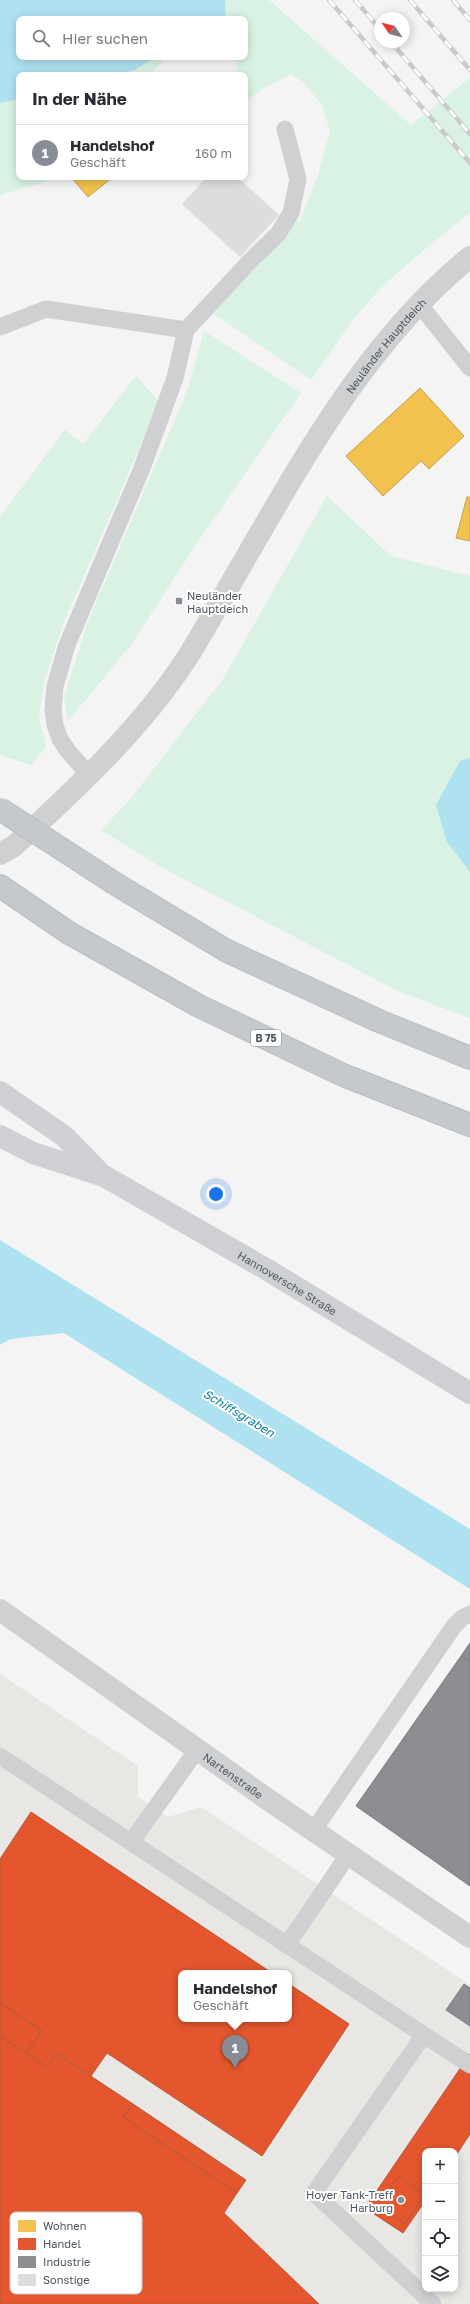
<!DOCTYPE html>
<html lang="de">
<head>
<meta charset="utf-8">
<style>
	body { margin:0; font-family:"Golos Text",sans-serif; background:#f2f2f3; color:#2b2b33 }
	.controls { position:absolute; right:12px; bottom:12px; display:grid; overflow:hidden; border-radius:8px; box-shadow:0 2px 10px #0003 }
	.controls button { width:36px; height:36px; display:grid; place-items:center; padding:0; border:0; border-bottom:1px solid #e1e1e2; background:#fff; color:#2b2b33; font:20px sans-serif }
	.compass { position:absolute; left:374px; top:12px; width:36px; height:36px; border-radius:50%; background:#fff; box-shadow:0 2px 10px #0003; rotate:305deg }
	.you { position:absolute; left:216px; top:1194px; width:14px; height:14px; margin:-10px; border:3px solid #fff; border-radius:50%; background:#1a73e8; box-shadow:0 0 0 6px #1a73e833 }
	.badge { display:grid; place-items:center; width:26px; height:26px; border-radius:50%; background:#868d94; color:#fff; font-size:13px; font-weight:700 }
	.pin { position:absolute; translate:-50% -33px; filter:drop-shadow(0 1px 2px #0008) }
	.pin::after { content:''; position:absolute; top:21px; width:14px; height:12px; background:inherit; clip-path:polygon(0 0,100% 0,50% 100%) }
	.popup { position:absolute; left:178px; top:1970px; width:114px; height:52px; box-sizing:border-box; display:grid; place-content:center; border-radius:8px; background:#fff; filter:drop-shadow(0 1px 3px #0005); font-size:13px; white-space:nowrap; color:#7c7c81 }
	.popup b { font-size:15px; color:#2b2b33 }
	.popup::after { content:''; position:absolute; left:50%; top:100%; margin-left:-8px; border:8px solid transparent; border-top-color:#fff }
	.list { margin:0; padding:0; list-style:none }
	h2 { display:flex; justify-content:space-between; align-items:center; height:52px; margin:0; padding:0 16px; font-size:17px }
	h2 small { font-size:13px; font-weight:400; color:#7c7c81 }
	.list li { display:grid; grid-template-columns:26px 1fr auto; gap:12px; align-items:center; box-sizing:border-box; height:56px; padding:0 16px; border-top:1px solid #e1e1e2 }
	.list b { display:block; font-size:15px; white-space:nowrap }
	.list p { margin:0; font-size:13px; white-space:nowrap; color:#7c7c81 }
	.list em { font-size:13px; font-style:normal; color:#7c7c81 }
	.icon { flex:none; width:22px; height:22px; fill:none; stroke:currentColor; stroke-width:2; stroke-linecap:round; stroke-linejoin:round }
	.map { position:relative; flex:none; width:470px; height:2304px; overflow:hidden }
	.search { position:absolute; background:#fff; box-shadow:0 2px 10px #0003; left:16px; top:16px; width:232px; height:44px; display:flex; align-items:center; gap:10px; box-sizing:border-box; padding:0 14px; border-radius:8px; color:#7c7c81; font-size:15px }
	.panel { position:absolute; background:#fff; box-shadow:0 2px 10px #0003; left:16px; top:72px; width:232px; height:108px; border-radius:8px }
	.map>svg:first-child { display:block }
</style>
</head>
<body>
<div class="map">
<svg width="470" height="2304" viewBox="0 0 470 2304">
	<rect width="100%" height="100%" fill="#f4f4f4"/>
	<path fill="#e8e7e3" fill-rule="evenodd" d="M0 1674 138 1766V1797L168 1817 201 1807 470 1985V2304H0ZM181 1973H289V2019H181ZM425 2151H455V2289H425Z"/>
	<g fill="#d9f2e3">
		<path d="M225 0H269L411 125 470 78V213C440 237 409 261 381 288 354 315 333 349 311 380L214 314 223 298 301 218 318 175 330 131 322 105 303 82 291 74 261 90 245 102V75H239L235 57H245V19H227Z"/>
		<polygon points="155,57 166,57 150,75 115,75 135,70"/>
		<polygon points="19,99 19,177 54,177 51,180 0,195 0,103"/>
		<polygon points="204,331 301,393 197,543 131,645 68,721 64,697 88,621 186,394"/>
		<polygon points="136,376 159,402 62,627 44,682 39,717 46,747 31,765 0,755 0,517 65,430 83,444"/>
		<polygon points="327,496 391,556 470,576 470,758 460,761 447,842 470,872 470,1018 400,992 159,866 101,830 128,802 223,679"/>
	</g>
	<g fill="#aee2f0">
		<polygon points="0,0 225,0 226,17 222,19 19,19 19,57 155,57 135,70 115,75 19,75 19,99 0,103"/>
		<polygon points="470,758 470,872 447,842 436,805 460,761"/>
		<polygon points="0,1240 470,1529 470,1589 64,1333 10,1339 0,1345"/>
	</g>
	<g fill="#f2c14e" stroke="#c0a154">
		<polygon points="71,177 113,177 88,197"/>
		<polygon points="420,388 464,436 429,469 421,461 383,496 346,456"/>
		<polygon points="467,497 470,497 470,541 456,538"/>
	</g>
	<g fill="#e4572e" stroke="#b6573d">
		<polygon points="31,1812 272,1973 181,1973 181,2019 289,2019 289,1984 349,2024 262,2156 107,2053 91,2076 56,2053 47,2067 26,2053 42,2031 0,2003 0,1859"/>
		<polygon points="0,2003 42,2031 26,2053 0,2036"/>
		<polygon points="0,2036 47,2067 56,2053 133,2104 123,2117 237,2193 224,2213 319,2304 0,2304"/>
		<polygon points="470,2054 470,2134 455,2157 455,2151 425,2151 425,2201 403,2233 365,2208"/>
		<polygon points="133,2104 246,2180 237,2193 123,2117"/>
		<polygon points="398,2176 425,2194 405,2224 378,2205"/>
	</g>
	<g fill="#8d8d92" stroke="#797c83">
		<polygon points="470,1643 470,1662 461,1656"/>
		<polygon points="461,1656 470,1662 470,1886 356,1806"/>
		<polygon points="464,1984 470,1988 470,2026 446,2010"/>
	</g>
	<polygon fill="#ddddde" stroke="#e5e6e7" points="207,177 237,177 279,215 240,257 182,204"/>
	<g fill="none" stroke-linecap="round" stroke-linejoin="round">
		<g stroke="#b9bec3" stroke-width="24">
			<g id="trunk">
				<polyline points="114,883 227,951 379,1021 470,1058"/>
				<polyline points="0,886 69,933 199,1006 343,1075 470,1125"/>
			</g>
		</g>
		<g stroke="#ced0d2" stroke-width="17">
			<polyline points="420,305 470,368"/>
			<polyline points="0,327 46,309 186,330"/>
			<polyline points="90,776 68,751 60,739 55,725 53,710 55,686 67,645 142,468 175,378 186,330 250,261 278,234 291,213 298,179 285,129"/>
			<polyline points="0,1756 424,2035"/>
			<polyline points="313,1831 454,1626 462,1618 470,1614"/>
			<polyline points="131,1842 197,1750"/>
			<polyline points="287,1945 348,1855"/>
			<polyline points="433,2304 314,2193 424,2035 470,2065"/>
		</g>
		<g stroke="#ced0d2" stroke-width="22">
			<path id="s1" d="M0 854 14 846C77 788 140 730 187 658 201 636 214 612 227 590 296 472 362 345 470 257"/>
			<path id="s2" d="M0 1610 270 1801 470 1937"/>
		</g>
		<g stroke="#ced0d4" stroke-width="22">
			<polyline points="0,1092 64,1136 101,1174"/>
			<path id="s3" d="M0 1136 33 1153 104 1176 266 1269 470 1393"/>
		</g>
		<use href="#trunk" stroke="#c4c9cd" stroke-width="22"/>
		<g stroke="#c9cacc" stroke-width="4.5">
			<g id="rail">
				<polyline points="329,0 470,163"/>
				<polyline points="355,0 380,29"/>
				<polyline points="410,0 470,70"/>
				<polyline points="453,0 470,20"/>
				<polyline points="391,42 470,134"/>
			</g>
		</g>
		<use href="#rail" stroke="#fff" stroke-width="3" stroke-dasharray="9" stroke-linecap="butt"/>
		<g stroke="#b9bec3" stroke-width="24" stroke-linecap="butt">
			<polyline id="trunk-bridge" points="0,809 114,883"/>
		</g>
		<use href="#trunk-bridge" stroke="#c4c9cd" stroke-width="22"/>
	</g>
	<g fill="#868d94" stroke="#fff" stroke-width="1.5">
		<rect x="175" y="597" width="8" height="8" rx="2"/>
		<circle cx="401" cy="2200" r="4"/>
	</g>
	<g text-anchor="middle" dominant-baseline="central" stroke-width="4" stroke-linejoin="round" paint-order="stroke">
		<rect fill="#fff" stroke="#808990" stroke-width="1" x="251" y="1030" width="30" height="16" rx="3"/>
		<g font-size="10" font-weight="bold" fill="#4a5661">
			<text x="266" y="1038">B 75</text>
		</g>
		<g font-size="11" fill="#4a5661" stroke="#fff">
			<text stroke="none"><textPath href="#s1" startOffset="643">Neuländer Hauptdeich</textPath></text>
			<text stroke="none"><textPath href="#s3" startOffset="324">Hannoversche Straße</textPath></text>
			<text stroke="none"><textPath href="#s2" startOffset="286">Nartenstraße</textPath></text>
		</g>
		<g font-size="11" fill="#4a5661" stroke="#fff" text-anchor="start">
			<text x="187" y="595">Neuländer<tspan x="187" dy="13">Hauptdeich</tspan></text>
			<text x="393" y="2194" text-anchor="end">Hoyer Tank-Treff<tspan x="393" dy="13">Harburg</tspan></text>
		</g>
		<g font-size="12" font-style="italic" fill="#0c7c9b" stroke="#fff">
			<text transform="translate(239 1413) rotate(31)">Schiffsgraben</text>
		</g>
	</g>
	<rect x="10" y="2212" width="132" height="82" rx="6" fill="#fff" stroke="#c9ccd0" stroke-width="1"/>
	<rect x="18" y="2220" width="18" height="12" fill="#f2c14e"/>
	<rect x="18" y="2238" width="18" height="12" fill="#e4572e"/>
	<rect x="18" y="2256" width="18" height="12" fill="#8d8d92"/>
	<rect x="18" y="2274" width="18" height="12" fill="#ddddde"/>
	<g font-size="11" fill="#4a5661">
		<text x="43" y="2230">Wohnen</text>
		<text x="43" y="2248">Handel</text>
		<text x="43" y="2266">Industrie</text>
		<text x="43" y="2284">Sonstige</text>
	</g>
</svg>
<div class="controls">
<button>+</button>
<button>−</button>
<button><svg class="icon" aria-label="locate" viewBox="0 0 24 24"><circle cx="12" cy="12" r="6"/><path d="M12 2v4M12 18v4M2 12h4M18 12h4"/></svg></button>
<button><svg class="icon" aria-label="layers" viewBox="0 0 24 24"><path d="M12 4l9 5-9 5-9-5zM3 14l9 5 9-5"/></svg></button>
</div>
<svg class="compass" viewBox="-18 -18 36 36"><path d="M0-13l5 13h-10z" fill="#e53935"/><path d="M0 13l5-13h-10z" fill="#7c7c81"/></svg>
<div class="you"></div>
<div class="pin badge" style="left:235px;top:2068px">1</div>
<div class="popup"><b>Handelshof</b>Geschäft</div>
<div class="search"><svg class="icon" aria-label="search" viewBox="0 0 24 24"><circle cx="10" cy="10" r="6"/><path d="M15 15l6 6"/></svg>Hier suchen</div>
<section class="panel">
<h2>In der Nähe<small></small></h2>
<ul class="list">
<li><span class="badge">1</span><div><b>Handelshof</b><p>Geschäft</p></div><em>160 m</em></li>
</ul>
</section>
</div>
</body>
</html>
